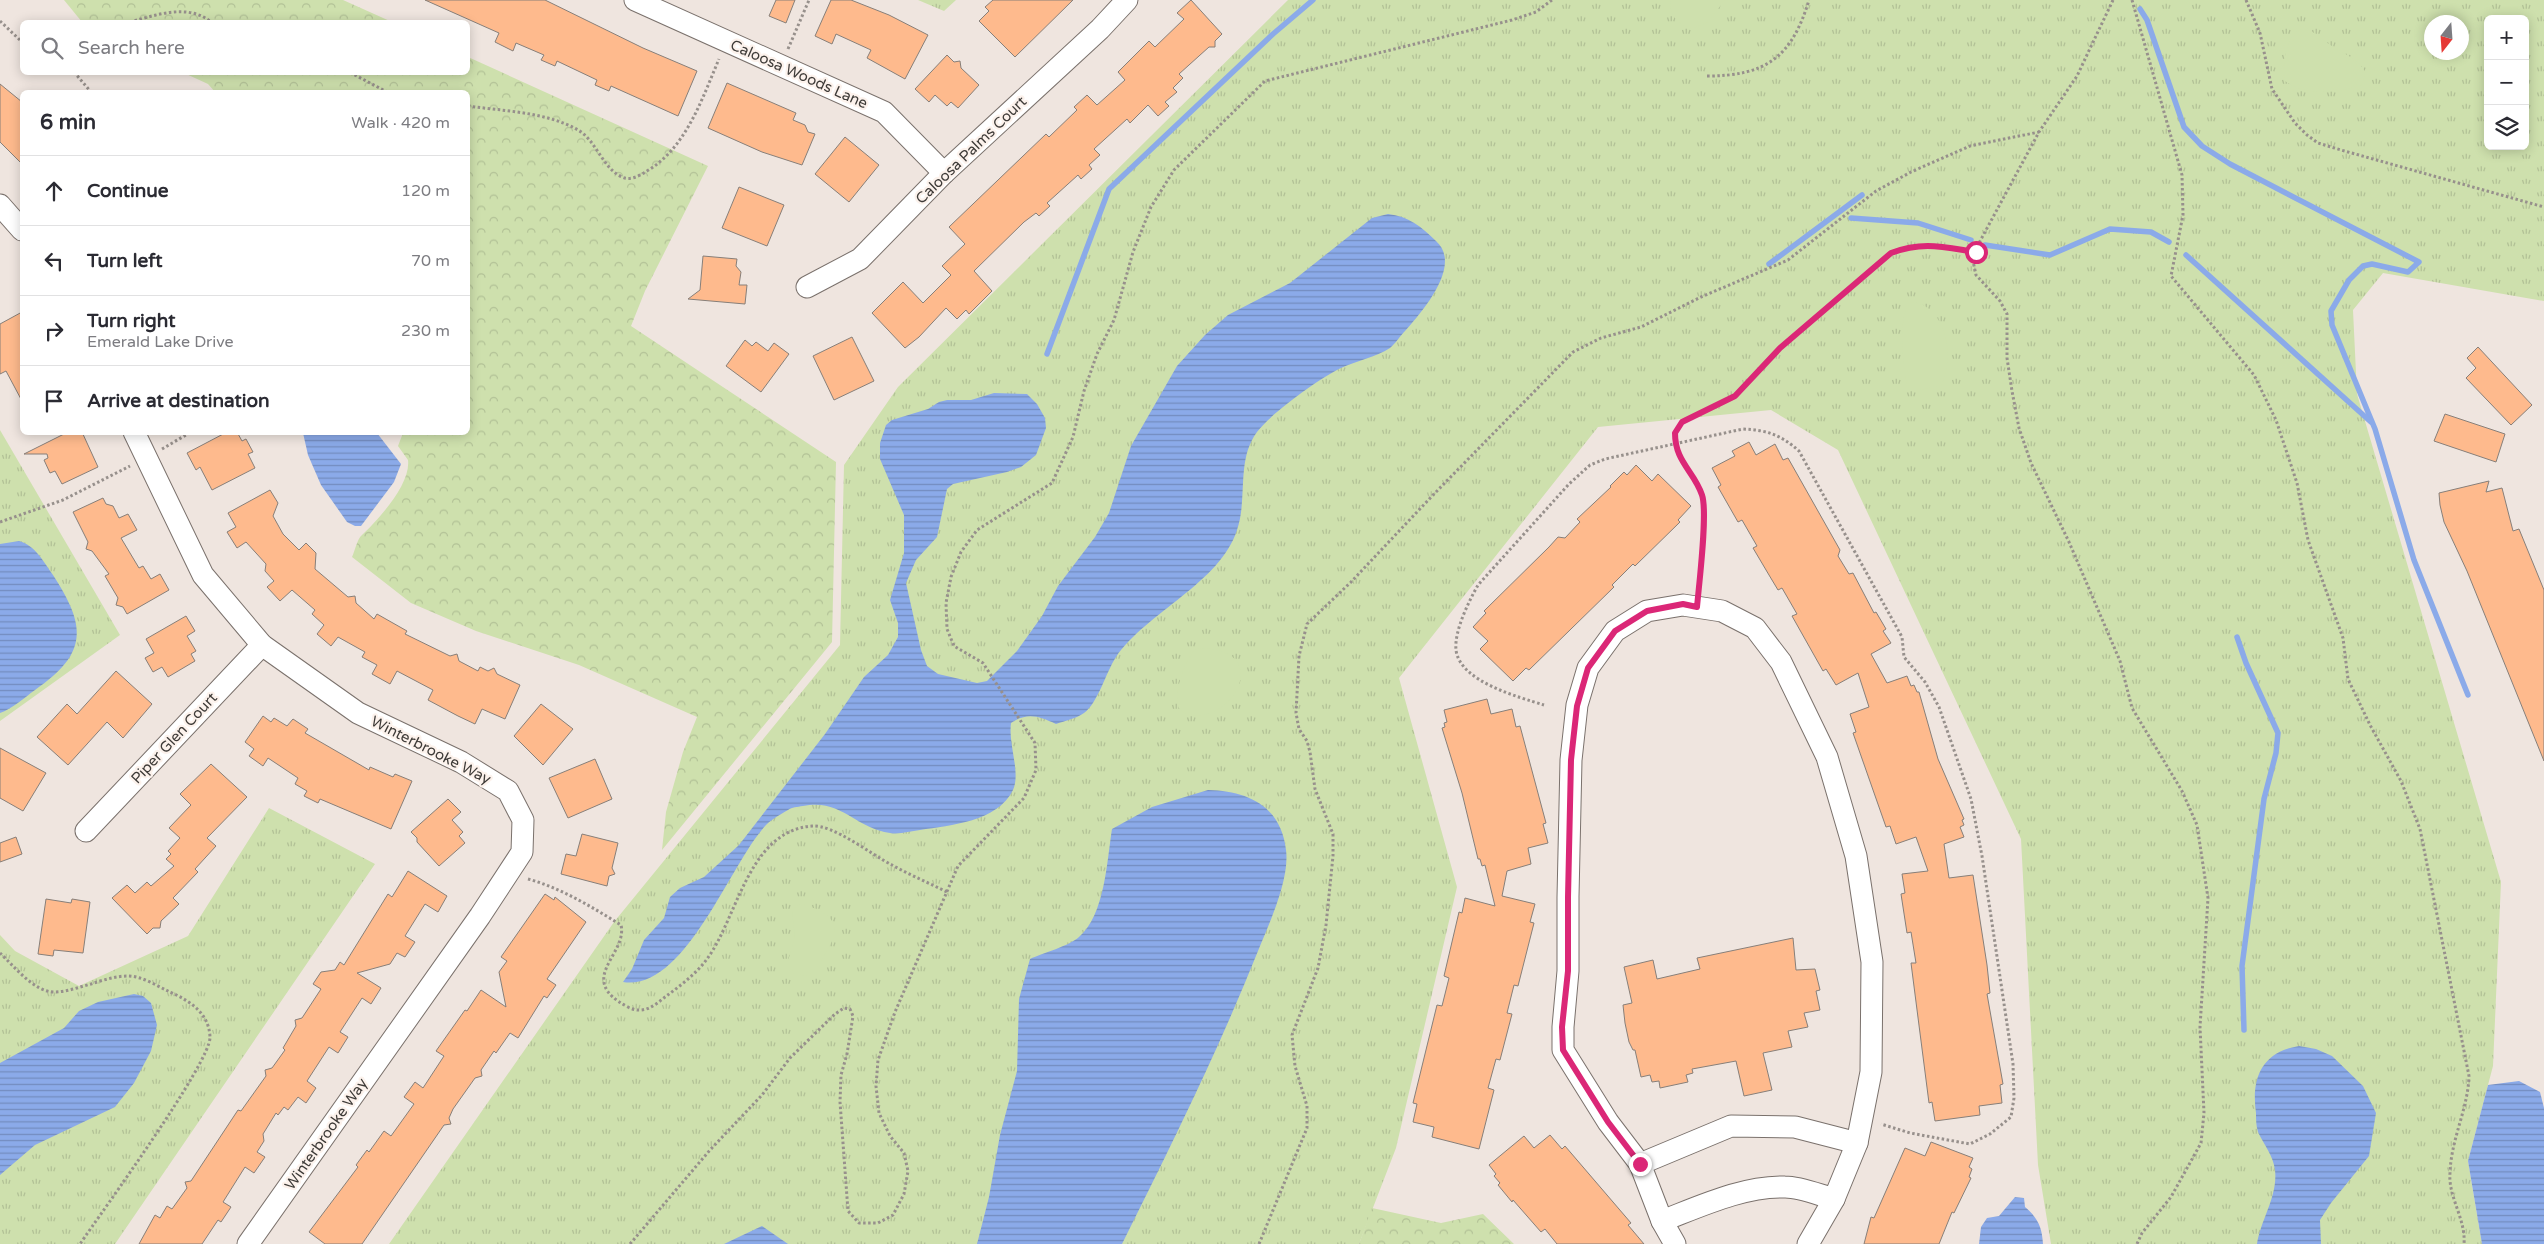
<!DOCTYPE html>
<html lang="en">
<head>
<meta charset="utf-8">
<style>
	body { margin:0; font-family:"Varela Round",sans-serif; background:#f7f7f7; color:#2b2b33 }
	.controls { position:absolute; right:15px; top:15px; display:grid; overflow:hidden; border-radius:8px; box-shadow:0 2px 12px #0003 }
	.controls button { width:45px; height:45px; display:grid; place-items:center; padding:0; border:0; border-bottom:1px solid #e1e1e2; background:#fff; color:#2b2b33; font:25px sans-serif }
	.compass { position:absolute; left:2424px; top:15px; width:45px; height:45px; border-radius:50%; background:#fff; box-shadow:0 2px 12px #0003; rotate:197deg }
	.stop { position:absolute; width:15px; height:15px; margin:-11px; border:4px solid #db2777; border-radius:50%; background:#fff }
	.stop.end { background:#db2777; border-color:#fff; box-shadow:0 1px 5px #0008 }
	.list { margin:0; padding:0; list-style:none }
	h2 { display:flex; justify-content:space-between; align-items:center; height:65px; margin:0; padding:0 20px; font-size:21px }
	h2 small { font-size:16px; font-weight:400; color:#7c7c81 }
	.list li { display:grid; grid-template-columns:32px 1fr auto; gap:15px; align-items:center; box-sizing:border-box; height:70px; padding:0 20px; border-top:1px solid #e1e1e2 }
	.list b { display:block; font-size:19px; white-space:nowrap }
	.list p { margin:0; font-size:16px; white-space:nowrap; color:#7c7c81 }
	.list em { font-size:16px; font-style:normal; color:#7c7c81 }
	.icon { flex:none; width:28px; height:28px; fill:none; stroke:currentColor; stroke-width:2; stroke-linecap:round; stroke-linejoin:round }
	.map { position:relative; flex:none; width:2544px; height:1244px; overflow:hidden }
	.search { position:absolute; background:#fff; box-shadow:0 2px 12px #0003; left:20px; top:20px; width:450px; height:55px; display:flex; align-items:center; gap:12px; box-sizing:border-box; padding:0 18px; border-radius:8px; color:#7c7c81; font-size:19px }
	.panel { position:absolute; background:#fff; box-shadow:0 2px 12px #0003; left:20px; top:90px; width:450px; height:345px; border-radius:8px }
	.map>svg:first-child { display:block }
</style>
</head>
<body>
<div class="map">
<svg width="2544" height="1244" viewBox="0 0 2544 1244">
	<defs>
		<pattern id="grass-tufts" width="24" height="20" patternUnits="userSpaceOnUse" patternTransform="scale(1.25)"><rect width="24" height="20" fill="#cee0ad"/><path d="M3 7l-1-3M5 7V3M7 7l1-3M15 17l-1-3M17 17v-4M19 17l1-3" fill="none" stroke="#b2c196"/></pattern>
		<pattern id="forest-crowns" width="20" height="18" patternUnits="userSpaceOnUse" patternTransform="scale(1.25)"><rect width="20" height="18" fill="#cee0ad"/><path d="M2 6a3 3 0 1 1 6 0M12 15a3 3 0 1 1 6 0" fill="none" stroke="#b2c196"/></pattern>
		<pattern id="water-rules" width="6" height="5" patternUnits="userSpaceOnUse" patternTransform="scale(1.25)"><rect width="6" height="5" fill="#8baae9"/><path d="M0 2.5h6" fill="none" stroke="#738cbe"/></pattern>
	</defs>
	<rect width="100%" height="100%" fill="#efe5df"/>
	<g fill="url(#grass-tufts)" fill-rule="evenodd">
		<polygon points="918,0 956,0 944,11"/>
		<path d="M1288 0H2544V301L2383 273 2353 310 2357 394 2501 882 2493 1066 2468 1161 2482 1244H2051L2038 1165 2021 839 1838 450 1771 410 1598 427 1399 678 1457 887 1396 1148 1359 1244H389L614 922 840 645 844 465 898 387ZM2488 19H2525V146H2488ZM2432 22H2462V52H2432Z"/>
		<polygon points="0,430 120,635 0,721"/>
		<polygon points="269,808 375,864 115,1244 0,1244 0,935 15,951 79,986 188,936"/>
	</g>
	<g fill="url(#forest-crowns)">
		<polygon points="64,0 343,0 392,22 82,22"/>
		<path d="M468 57 708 166 645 291 631 326 836 462 832 642 662 850 666 812 683 752 697 717 579 665 476 631 411 603 352 557C355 551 357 539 362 535 378 520 411 484 408 460L398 446 403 433 468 432V92H215L208 84 184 73 468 72Z"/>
		<polygon points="1372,1208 1441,1223 1483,1214 1514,1244 1359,1244"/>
	</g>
	<g fill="#cee0ad">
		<path d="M1671 0H1725L1708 22 1694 28C1679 26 1668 15 1671 0Z"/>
		<path d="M2301 29C2316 30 2320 39 2332 46 2345 55 2358 58 2366 73L2361 85C2336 93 2308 97 2285 81 2282 64 2285 38 2301 29Z"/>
		<path d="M1911 302C1946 304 1956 359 1941 385L1919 390 1907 384C1903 366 1897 313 1911 302Z"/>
		<path d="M1197 648C1281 648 1226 733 1183 712 1168 705 1186 655 1197 648Z"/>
		<path d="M802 904C831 913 844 923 827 951 821 961 817 970 808 976L794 974 788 961 795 937 792 912 796 906Z"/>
	</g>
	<g fill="url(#water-rules)">
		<path d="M1388 214C1408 216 1422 227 1436 241 1463 265 1422 312 1405 331 1400 336 1395 344 1390 348 1376 357 1356 361 1341 368 1321 377 1270 414 1257 432 1236 460 1248 498 1237 530 1220 583 1147 612 1116 657 1106 672 1098 703 1084 713 1077 718 1065 721 1056 724 1039 716 1027 712 1011 723 1008 744 1021 773 1013 790 997 822 951 825 920 830 910 831 899 835 890 833 855 828 841 798 803 806 797 807 792 807 788 810 781 814 772 819 766 825 730 863 685 992 623 982L632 969 644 940 664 918 670 897 680 888 704 877 739 845 825 734 864 677 888 655 898 637V623L890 600 904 553V515L880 459V443L886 425 892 420 928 409 939 402 947 400H971L994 393 1027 394 1037 404 1045 418 1046 428 1036 455 1021 467 1007 472 953 484 947 489 937 537 916 560 906 583 921 650 927 666 938 674 977 683 987 681 1017 651 1042 616 1058 586 1095 537 1109 513 1131 446 1177 366 1205 335 1228 315 1290 283 1372 218Z"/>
		<polygon points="303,433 377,433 401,464 394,482 361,526 355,526 347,522 321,485 308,455"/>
		<path d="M19 541C36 546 43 561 53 575 86 626 89 653 35 690 24 698 12 709 0 713V544Z"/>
		<path d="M1208 790C1248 791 1281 806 1286 850 1290 879 1269 924 1258 951 1218 1051 1170 1148 1122 1244H977L989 1197 1000 1135 1017 1071 1019 999 1030 959C1043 953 1069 946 1079 937 1105 915 1107 860 1112 829L1152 807Z"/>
		<polygon points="134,994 143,996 151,1003 157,1025 151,1051 134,1083 115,1107 35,1145 0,1175 0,1063 64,1028 79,1011 98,1002"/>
		<path d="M2299 1046 2316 1049 2332 1056 2363 1086 2376 1113 2369 1156 2331 1203 2320 1220 2321 1244H2257C2261 1219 2278 1196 2275 1170 2273 1155 2264 1145 2258 1132 2256 1126 2256 1119 2256 1113 2251 1078 2262 1052 2299 1046Z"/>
		<polygon points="2519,1081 2540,1092 2544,1108 2544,1244 2482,1244 2468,1161 2488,1085"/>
		<path d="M2015 1197 2024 1198 2025 1207C2038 1218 2042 1227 2043 1244H1979L1981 1227 1987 1218 1999 1216Z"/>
		<polygon points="762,1226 788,1244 724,1244"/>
	</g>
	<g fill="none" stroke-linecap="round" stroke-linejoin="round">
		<g stroke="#8baae9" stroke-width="5.5">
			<polyline points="2140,9 2147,20 2184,127 2202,146 2230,164 2419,262 2408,272 2372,264 2363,266 2349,280 2331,311 2332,325 2375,429 2414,560 2468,695"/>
			<polyline points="1851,218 1918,223 1971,240"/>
			<polyline points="1985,245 2050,255 2110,229 2151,232 2169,242"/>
			<polyline points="2186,255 2371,422"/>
			<polyline points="1769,264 1862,195"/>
			<polyline points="1047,354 1109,189 1273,34 1313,0"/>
			<polyline points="2237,637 2246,663 2278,733 2276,753 2264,799 2242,966 2244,1030"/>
		</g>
	</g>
	<g fill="#feba8d" stroke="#877f79">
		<polygon points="425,0 545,0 643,48 697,71 678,116 611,86 609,91 595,85 597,80 557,61 555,66 541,60 544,55 516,43 513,51 495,42 499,33"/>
		<polygon points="776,0 795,0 786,23 769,16"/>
		<polygon points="831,0 851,0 889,15 928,35 905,79 867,58 871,50 836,34 832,44 815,36"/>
		<polygon points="993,0 1073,0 1015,57 979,21 989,11 985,7"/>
		<polygon points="1191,0 1222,34 1215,41 1215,47 1209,47 1179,74 1183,78 1173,88 1177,92 1165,102 1169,106 1158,116 1148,105 1130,123 1127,119 1094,149 1100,155 1089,165 1092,169 1081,179 1078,175 1047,203 1050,206 1039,216 1036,213 1024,222 974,271 992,291 969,314 966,310 957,319 946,308 919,337 905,348 872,313 903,282 923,303 951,275 942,266 965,244 949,227 1046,134 1049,137 1077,110 1074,107 1087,95 1097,105 1125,80 1118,72 1149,41 1155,47 1184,19 1177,13"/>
		<polygon points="947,55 954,62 960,61 961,68 979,85 958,108 951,102 947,106 935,95 929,102 915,89"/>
		<polygon points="727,83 796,113 793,120 805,125 808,132 815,134 802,165 762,152 708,128"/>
		<polygon points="0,84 22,102 22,164 0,142"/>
		<polygon points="845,137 879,165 849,202 815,174"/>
		<polygon points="739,187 784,205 767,246 722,228"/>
		<polygon points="703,256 737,259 736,266 741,272 739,285 747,285 745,304 688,299 700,290"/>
		<polygon points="22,312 22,401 6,371 0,374 0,324"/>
		<polygon points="852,337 874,381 834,400 813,356"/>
		<polygon points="745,340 752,346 756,342 768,351 774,343 789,354 761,392 726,366"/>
		<polygon points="2478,347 2532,405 2511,425 2466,378 2476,368 2467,358"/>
		<polygon points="2445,414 2505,434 2496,462 2434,441"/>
		<polygon points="68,432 82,432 98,467 62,484 55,471 50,473 44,460 48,458 47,454 24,454"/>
		<polygon points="227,432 237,432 242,441 246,439 253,452 248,454 255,468 212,490 200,467 196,470 187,453"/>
		<polygon points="1749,442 1756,455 1775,444 1783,460 1788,458 1840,550 1838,556 1849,574 1853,573 1874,613 1876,612 1886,629 1883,631 1891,643 1871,654 1887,683 1907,676 1911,686 1914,685 1917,692 1919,692 1938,759 1964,819 1962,820 1964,825 1960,827 1964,837 1944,844 1949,878 1973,875 1987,965 1990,993 1987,994 2003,1084 2000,1085 2002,1103 1979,1106 1980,1115 1935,1121 1932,1102 1929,1103 1911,963 1916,963 1911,932 1907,933 1901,894 1905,893 1902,874 1928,871 1916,837 1896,844 1890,826 1886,827 1853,733 1856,732 1850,714 1869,707 1858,673 1836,685 1826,669 1823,671 1792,616 1797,614 1782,588 1778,590 1769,575 1753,548 1757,546 1742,520 1738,522 1718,487 1721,485 1712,468 1735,456 1732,451"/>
		<polygon points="1636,465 1652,481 1658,474 1691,506 1678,520 1680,522 1635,566 1633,564 1612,585 1614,587 1529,670 1526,668 1513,681 1480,649 1488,641 1473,627 1486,613 1484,611 1549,547 1558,537 1565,538 1580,522 1577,519 1611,487 1610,486 1624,472 1627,475"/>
		<polygon points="2489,481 2486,492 2502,488 2513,531 2519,529 2544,590 2544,761 2467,571 2444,522 2440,505 2439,493"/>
		<polygon points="270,490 278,503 273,516 283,534 299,550 306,543 316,553 315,569 348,597 355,596 356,603 374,619 377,614 407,631 405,634 450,656 457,654 459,661 478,671 480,667 488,671 494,668 497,674 520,685 505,719 482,709 475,724 458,716 428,700 433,690 397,671 390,684 372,674 377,665 362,657 365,652 338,637 331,646 317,634 324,625 312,614 315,610 292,590 280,601 267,587 274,581 265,571 266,564 246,542 237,548 227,532 236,527 228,513"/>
		<polygon points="103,498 106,504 113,506 119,518 128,514 137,530 121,538 139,568 143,566 151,579 160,574 169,590 127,614 123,607 116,605 118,598 105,576 109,574 92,551 86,549 88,542 73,512"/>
		<polygon points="186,616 195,631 187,636 196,651 191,654 195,661 168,677 162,667 153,672 145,658 154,653 146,639"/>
		<polygon points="116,671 152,704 123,738 107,722 68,765 37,737 67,704 77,714"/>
		<polygon points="1487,699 1491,714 1512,709 1516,727 1520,726 1546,823 1543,824 1548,843 1528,848 1531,864 1507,871 1502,896 1535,904 1530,922 1534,923 1518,986 1514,985 1507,1013 1512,1014 1500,1060 1496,1059 1488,1088 1494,1090 1479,1149 1432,1137 1434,1127 1413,1122 1417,1104 1413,1103 1437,1005 1442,1006 1449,978 1444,976 1459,912 1462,913 1465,898 1495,906 1485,865 1482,866 1480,859 1478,859 1462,793 1442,728 1445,727 1444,723 1447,722 1444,710"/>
		<polygon points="541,704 573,729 543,765 514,736"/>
		<polygon points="263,716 271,722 274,718 287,726 293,719 308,729 305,733 369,770 370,767 393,777 395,774 412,781 391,829 320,799 318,803 304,796 307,791 295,784 298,778 268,758 263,766 249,756 254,749 245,742"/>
		<polygon points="0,748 46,773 23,811 0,798"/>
		<polygon points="595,759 612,799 568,818 549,778"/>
		<polygon points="211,764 247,797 207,838 216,846 195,869 198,872 173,898 179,904 161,921 160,928 153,928 147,934 112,898 127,885 135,893 147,882 151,886 174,866 166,859 171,854 168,851 180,838 169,828 191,805 180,794"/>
		<polygon points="448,799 461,812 452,820 463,832 459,836 465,843 439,866 417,842 417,838 411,832"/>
		<polygon points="582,834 618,843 612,868 615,874 609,876 607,886 561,874 566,854 576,856"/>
		<polygon points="16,837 22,854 0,862 0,843"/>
		<polygon points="408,871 447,896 438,912 425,904 405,936 415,942 405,957 397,953 390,964 357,973 381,988 371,1004 362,998 340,1032 348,1037 338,1053 329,1047 307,1081 316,1088 306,1103 298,1097 288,1110 284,1107 278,1115 276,1113 263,1134 264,1141 257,1152 265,1157 254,1173 245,1167 223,1202 231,1207 221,1222 218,1220 202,1244 139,1244 155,1215 160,1218 167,1206 172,1209 187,1188 185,1182 191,1181 238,1110 241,1111 266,1076 265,1070 272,1068 285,1050 283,1048 296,1026 295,1020 302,1018 321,989 313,984 321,972 335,970 340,962 344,965 388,894 392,897"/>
		<polygon points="545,894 554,900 555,897 586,922 547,979 556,985 547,998 544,996 518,1038 510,1033 496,1053 494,1051 481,1070 482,1076 475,1078 453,1109 449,1118 451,1124 444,1125 362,1244 325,1244 309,1232 358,1167 356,1165 367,1150 369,1152 384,1131 391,1136 414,1104 404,1097 415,1082 423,1088 444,1056 436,1051 465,1010 467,1011 481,990 506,1007 499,972 507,961 501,957"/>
		<polygon points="46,899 71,903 72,899 90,902 83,953 54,950 53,956 38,954"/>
		<polygon points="1793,938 1796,970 1815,969 1820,990 1816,991 1820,1010 1804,1013 1808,1027 1788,1031 1792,1047 1763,1053 1772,1090 1744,1096 1736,1061 1692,1069 1693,1073 1686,1075 1688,1082 1660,1088 1659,1081 1652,1082 1650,1075 1641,1077 1635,1050 1633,1050 1629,1042 1625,1023 1623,1005 1632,1003 1624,967 1653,960 1657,979 1700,969 1697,958"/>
		<polygon points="1550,1135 1562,1149 1565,1146 1631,1223 1628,1225 1644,1244 1557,1244 1545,1229 1541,1232 1513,1200 1512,1202 1498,1185 1500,1183 1494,1176 1496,1174 1489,1165 1524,1136 1534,1148"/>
		<polygon points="1931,1142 1973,1158 1969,1167 1972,1169 1969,1177 1971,1178 1954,1213 1952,1212 1939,1244 1864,1244 1871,1217 1874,1218 1905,1148 1925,1156"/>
	</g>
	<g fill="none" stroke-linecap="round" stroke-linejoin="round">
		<g stroke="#7a716c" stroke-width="23">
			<g id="minor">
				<polyline points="635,0 884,112 944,173"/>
				<polyline points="0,205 22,230"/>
				<polyline points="807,287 860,259 944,173 1100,29 1127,0"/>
				<polyline points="134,432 203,575 262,645 358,713 461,762 508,791 523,820 522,852 480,916 248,1244"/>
				<polyline points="86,831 262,645"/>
				<polyline points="1640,1164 1731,1126 1795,1127 1857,1143"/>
				<path d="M1662 1221C1701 1206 1743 1186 1785 1187 1801 1187 1819 1195 1834 1199"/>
				<polyline points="1675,1244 1662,1221 1640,1164 1608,1122 1563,1050 1563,1027 1568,971 1568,897 1571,760 1577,705 1588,668 1615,631 1647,611 1683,605 1722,611 1755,628 1781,662 1827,757 1856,856 1872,962 1871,1072 1857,1143 1834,1199 1808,1244"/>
			</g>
		</g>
		<g stroke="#97908c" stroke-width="3" stroke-dasharray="2.5 2.5" stroke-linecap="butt">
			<polyline points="2113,0 2077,76 2039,132 1979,243 1973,261 1976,275 2000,301 2007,314 2007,358 2012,391 2019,428 2031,463 2069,542 2120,661 2132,708 2182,791 2197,825 2208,898 2200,1027 2204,1113 2201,1143 2171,1197 2142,1233 2137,1244"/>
			<path d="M2132 0 2182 175 2183 215 2171 276 2254 375 2276 420 2297 483 2308 540 2343 638 2348 679 2370 725 2401 781 2420 829 2469 1076C2468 1109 2451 1139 2450 1173 2448 1197 2466 1219 2464 1244"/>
			<polyline points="2246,0 2260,33 2272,89 2295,123 2307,135 2318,143 2341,150 2544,207"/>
			<polyline points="0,21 22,42"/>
			<path d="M130 22C156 15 188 3 211 22"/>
			<polyline points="788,49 809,0"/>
			<polyline points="74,72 91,92"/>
			<polyline points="345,72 353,74 387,92"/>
			<path d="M1707 76C1766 76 1792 57 1809 0"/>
			<path d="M468 106C503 111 547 112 578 130 597 141 602 168 622 177 630 181 639 176 647 171 686 148 702 99 719 59"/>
			<polyline points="162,449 191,432"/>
			<polyline points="0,522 63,500 130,466"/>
			<path d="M1698 588C1700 569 1707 511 1702 495 1694 471 1675 462 1675 433L1682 422 1735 396 1780 348 1891 253C1923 241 1943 247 1976 253"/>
			<path d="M1544 705C1519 697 1460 682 1456 650 1454 631 1469 601 1478 585L1569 484 1590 465 1605 459 1743 429C1767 430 1781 435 1799 451L1902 637 1904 657 1925 682 1939 707 1971 799 1982 856 2013 1064 2014 1098 2011 1117 1990 1134 1970 1144 1910 1133 1881 1124"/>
			<path d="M528 879C561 888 592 907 621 925 628 955 574 979 628 1007 643 1015 654 1006 665 997 680 986 696 974 707 959 738 917 748 831 812 826 833 824 872 855 892 865 910 875 929 883 947 892"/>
			<path d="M0 953C14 966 34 992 54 992 67 992 79 987 91 984 103 980 116 976 128 976 142 976 157 986 170 992 190 1001 209 1013 210 1037 211 1062 101 1213 80 1244"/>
			<polyline points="630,1244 710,1150 762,1095 790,1058 835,1014 844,1008 850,1009 853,1016 847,1054 841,1075 840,1102 848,1211 859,1223 878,1223 893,1215 904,1194 908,1171 904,1153 890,1136 879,1113 876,1086 878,1060 895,1012 958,866 1024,798 1036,770 1035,743 983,663 954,646 947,629 946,603 951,577 961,552 977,530 1052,483 1073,437 1084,391 1097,354 1114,320 1133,252 1151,207 1174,170 1265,81 1512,20 1536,12 1552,0"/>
			<polyline points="1259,1244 1307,1128 1307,1106 1295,1066 1292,1035 1318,968 1326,925 1333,856 1333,834 1315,789 1310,752 1307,741 1299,729 1296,713 1299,656 1307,624 1351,582 1434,494 1573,352 1601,338 1641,327 1701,297 1788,260 1876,191 1911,172 1970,146 2039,132"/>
		</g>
		<use href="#minor" stroke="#fff" stroke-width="21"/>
	</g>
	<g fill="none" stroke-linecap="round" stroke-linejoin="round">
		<path stroke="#db2777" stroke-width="6" d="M1640 1164 1608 1122 1563 1050 1562 1027 1568 971V897L1571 760 1577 706 1588 668 1615 631 1647 611 1683 604 1697 607C1699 584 1708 512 1702 495 1694 471 1675 462 1675 433L1682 422 1735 396 1780 348 1891 253C1923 241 1943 247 1976 252"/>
	</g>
	<g text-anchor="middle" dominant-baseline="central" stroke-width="4.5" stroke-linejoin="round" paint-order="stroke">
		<g font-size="15" fill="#3e3b38" stroke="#fcf2ec">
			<text transform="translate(799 74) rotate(24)">Caloosa Woods Lane</text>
			<text transform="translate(971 150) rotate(-44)">Caloosa Palms Court</text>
			<text transform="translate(174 738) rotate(-47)">Piper Glen Court</text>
			<text transform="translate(431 750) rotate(27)">Winterbrooke Way</text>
			<text transform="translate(326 1134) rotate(-55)">Winterbrooke Way</text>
		</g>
	</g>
</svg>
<div class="controls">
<button>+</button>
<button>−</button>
<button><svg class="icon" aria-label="layers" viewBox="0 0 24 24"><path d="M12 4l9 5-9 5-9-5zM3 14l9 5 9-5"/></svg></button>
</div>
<svg class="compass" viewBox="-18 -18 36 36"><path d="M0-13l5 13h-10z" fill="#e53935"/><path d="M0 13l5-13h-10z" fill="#7c7c81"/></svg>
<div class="stop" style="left:1976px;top:252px"></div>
<div class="stop end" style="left:1640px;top:1164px"></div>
<div class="search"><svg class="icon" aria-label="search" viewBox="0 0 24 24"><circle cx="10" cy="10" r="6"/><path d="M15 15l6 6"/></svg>Search here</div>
<section class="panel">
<h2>6 min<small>Walk · 420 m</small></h2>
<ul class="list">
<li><svg class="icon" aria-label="ahead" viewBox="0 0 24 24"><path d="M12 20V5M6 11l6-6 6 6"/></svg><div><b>Continue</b></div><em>120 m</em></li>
<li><svg class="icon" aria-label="left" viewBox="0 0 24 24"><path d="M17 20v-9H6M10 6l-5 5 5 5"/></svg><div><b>Turn left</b></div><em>70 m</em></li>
<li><svg class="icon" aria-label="right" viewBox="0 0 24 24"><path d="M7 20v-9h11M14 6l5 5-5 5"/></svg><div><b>Turn right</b><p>Emerald Lake Drive</p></div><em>230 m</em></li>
<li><svg class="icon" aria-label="arrive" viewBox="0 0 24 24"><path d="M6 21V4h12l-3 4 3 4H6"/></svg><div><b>Arrive at destination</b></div></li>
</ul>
</section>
</div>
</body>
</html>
